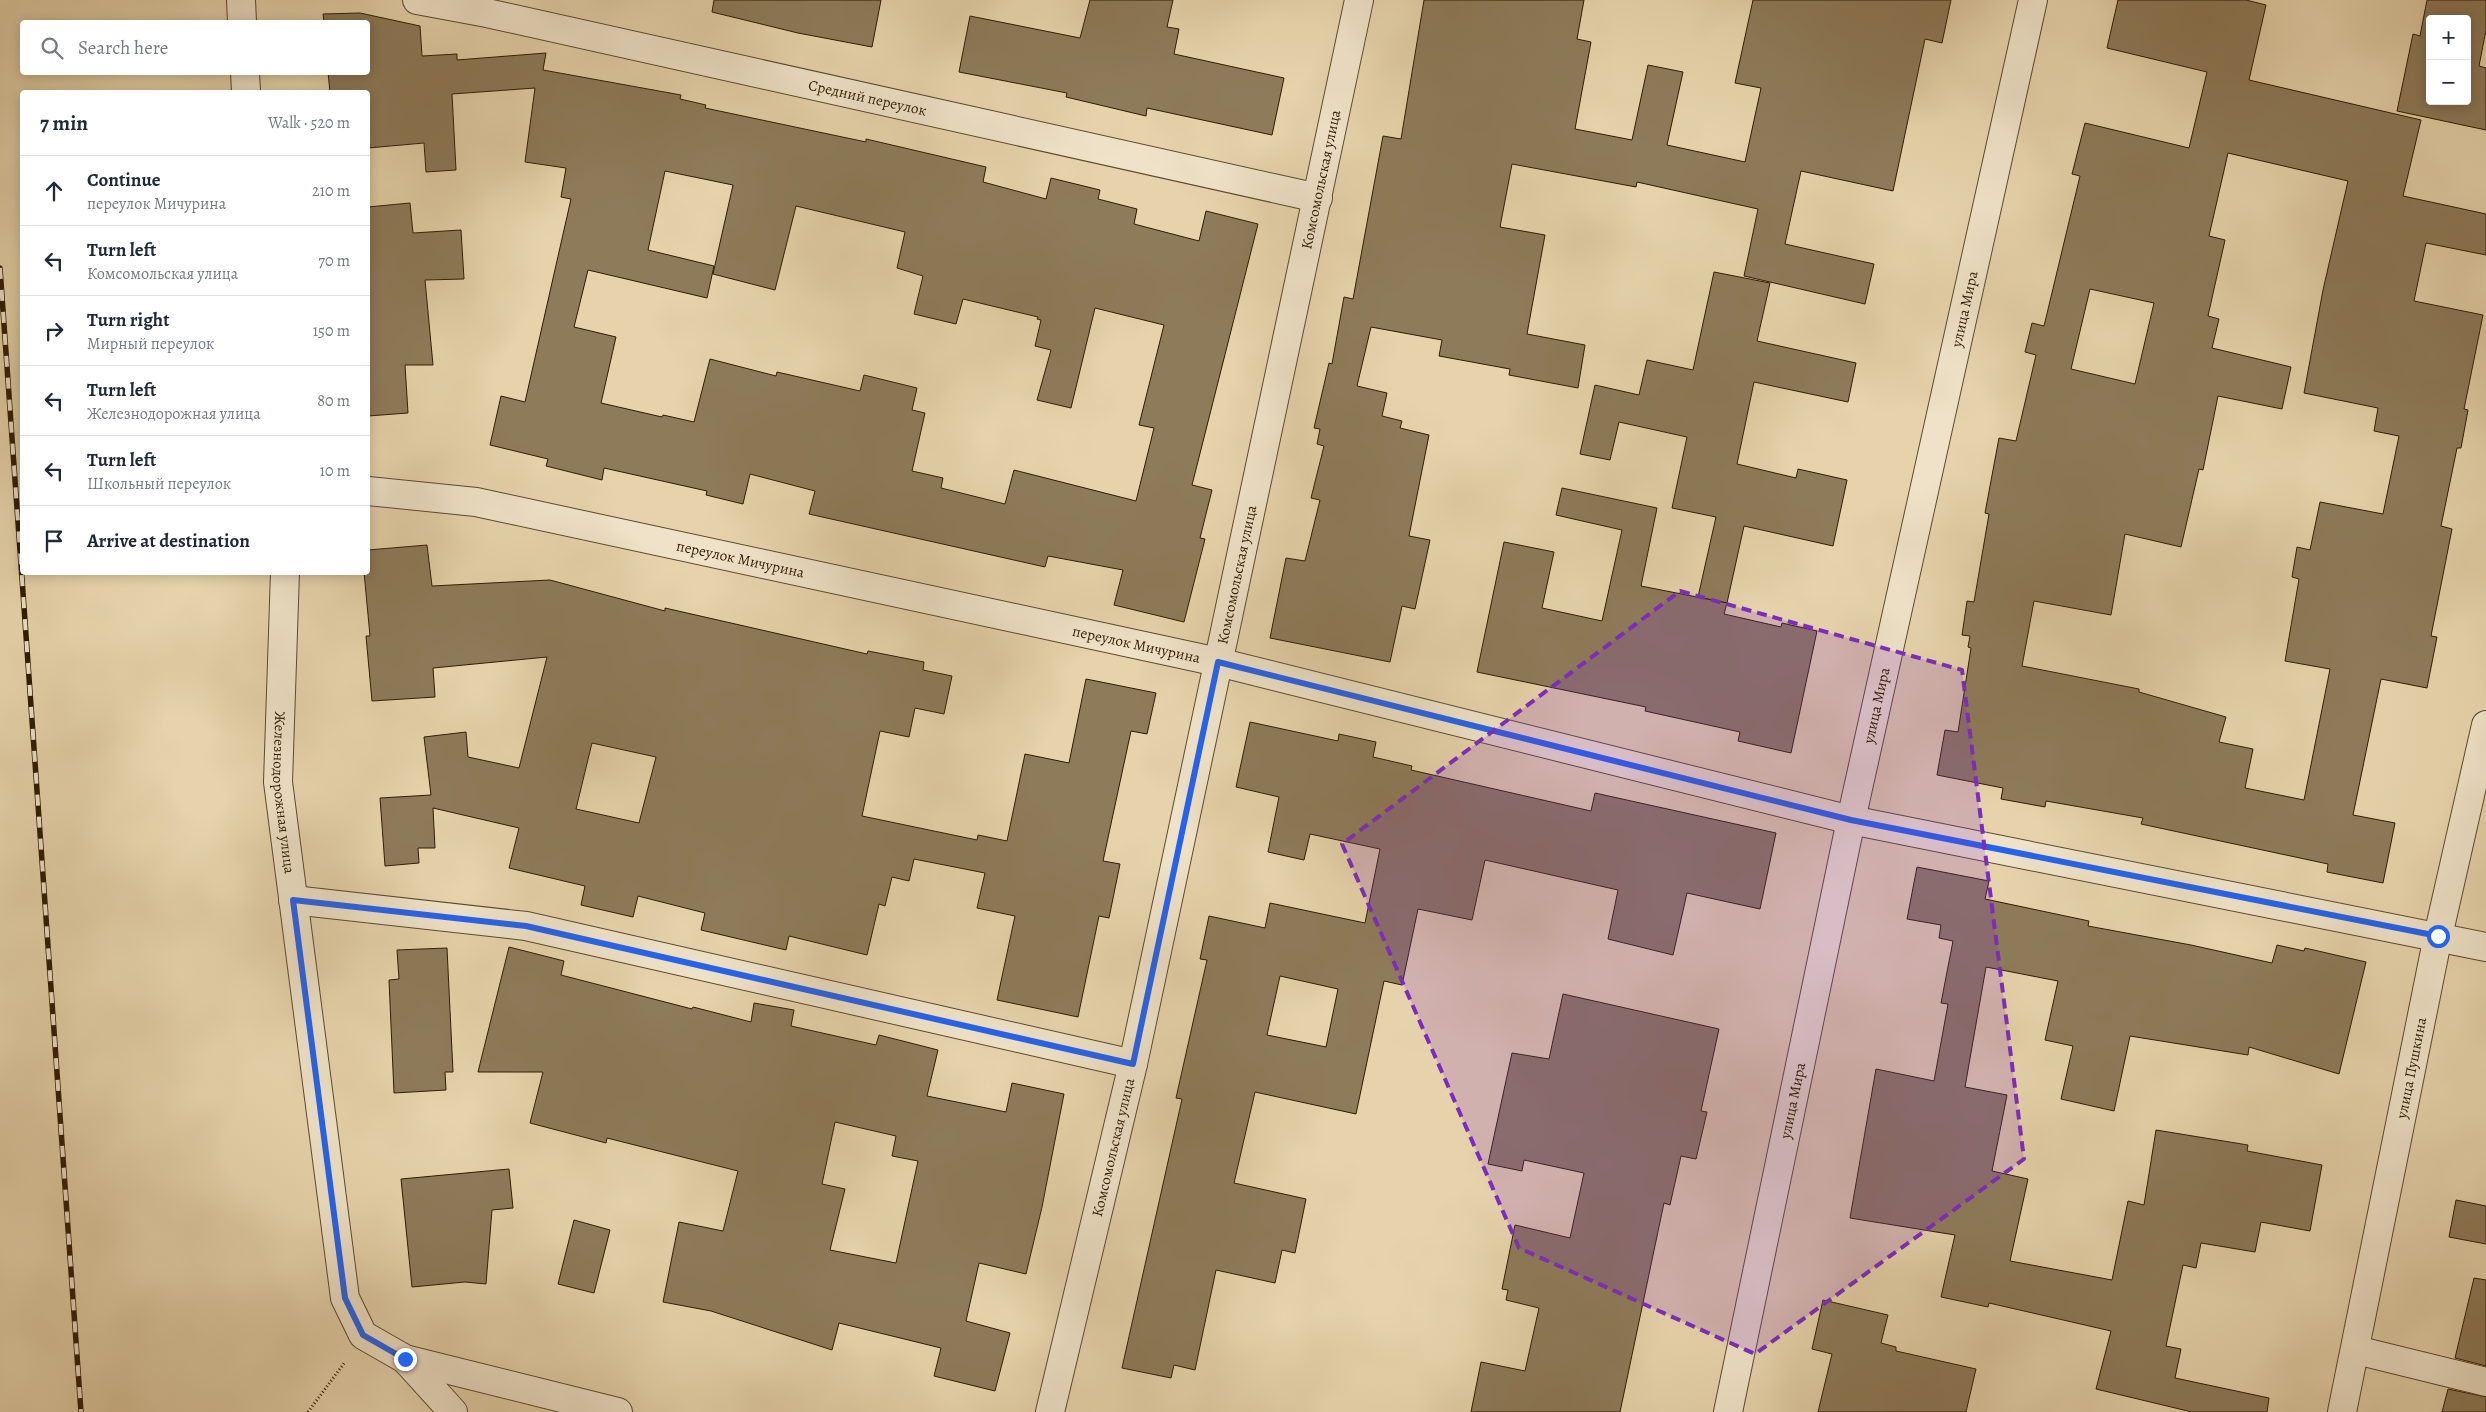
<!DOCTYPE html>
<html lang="en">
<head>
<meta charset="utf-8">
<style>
	body { margin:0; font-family:Alegreya,serif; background:#f2f2f3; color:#1f2937 }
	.controls { position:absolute; right:15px; top:15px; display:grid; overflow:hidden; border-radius:5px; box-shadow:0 2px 12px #0003 }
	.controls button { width:45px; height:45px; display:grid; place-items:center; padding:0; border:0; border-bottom:1px solid #e0e1e3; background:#fff; color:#1f2937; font:25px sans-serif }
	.stop { position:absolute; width:15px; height:15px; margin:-11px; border:4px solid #2563eb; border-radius:50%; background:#fff }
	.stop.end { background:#2563eb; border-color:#fff; box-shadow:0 1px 5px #0008 }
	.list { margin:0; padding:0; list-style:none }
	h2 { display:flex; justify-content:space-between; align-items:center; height:65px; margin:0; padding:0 20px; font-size:21px }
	h2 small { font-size:16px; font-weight:400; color:#747a83 }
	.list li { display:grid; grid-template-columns:32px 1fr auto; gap:15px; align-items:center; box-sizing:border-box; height:70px; padding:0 20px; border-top:1px solid #e0e1e3 }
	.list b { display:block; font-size:19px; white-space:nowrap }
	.list p { margin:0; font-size:16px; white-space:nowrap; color:#747a83 }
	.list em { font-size:16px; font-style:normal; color:#747a83 }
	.icon { flex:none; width:28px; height:28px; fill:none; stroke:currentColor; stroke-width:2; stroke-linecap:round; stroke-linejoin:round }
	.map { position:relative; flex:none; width:2486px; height:1412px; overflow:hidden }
	.search { position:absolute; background:#fff; box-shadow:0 2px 12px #0003; left:20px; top:20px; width:350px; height:55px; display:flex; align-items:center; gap:12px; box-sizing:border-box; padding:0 18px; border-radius:5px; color:#747a83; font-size:19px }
	.panel { position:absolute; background:#fff; box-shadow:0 2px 12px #0003; left:20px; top:90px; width:350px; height:485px; border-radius:5px }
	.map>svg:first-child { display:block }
</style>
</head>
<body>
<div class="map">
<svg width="2486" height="1412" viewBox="0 0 2486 1412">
	<rect width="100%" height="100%" fill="#e6d3ab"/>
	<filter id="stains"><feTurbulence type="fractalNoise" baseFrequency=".004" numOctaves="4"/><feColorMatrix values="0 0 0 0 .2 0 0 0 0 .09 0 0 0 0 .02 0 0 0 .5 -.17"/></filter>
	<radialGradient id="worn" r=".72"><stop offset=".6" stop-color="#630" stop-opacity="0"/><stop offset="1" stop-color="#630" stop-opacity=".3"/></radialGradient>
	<g fill="#8e7b5a" stroke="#2e1c02" fill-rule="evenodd">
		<polygon points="714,0 881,0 872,47 798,33 712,12"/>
		<polygon points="1090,0 1173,0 1167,27 1179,29 1174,54 1284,78 1272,135 1147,108 1146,116 1066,97 1067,93 959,72 970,16 1080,38"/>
		<polygon points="1424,0 1584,0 1577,39 1591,42 1575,129 1632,140 1648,65 1683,72 1667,145 1745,162 1761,88 1735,83 1753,0 1951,0 1942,43 1925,39 1893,191 1801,171 1785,244 1874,264 1865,304 1744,276 1758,209 1637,182 1636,187 1512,164 1500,227 1545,235 1527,334 1585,345 1578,388 1509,375 1510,369 1439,356 1442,340 1371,327 1357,386 1387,393 1382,416 1402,421 1400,428 1429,435 1409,536 1430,540 1415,609 1402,606 1390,662 1270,638 1286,558 1305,561 1320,500 1311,498 1324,446 1317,444 1320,429 1314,428 1329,363 1332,364 1344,297 1353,299 1383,136 1401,139"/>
		<path d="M2118 0H2246L2266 5 2249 80 2421 120 2403 196 2486 214V255L2426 243 2414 301 2483 315 2464 409 2468 410 2461 448H2457L2441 526 2452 529 2431 636 2437 637 2427 688 2381 679 2353 815 2395 823 2383 883 2327 872 2328 864 2141 824 2143 818 2046 801 2045 807 2001 799 2003 788 1937 775 1945 730 1958 732 1971 648 1968 647 1970 636 1962 635 1967 601 1974 602 1989 514 1985 513 1999 438 2016 441 2036 355 2025 352 2032 323 2044 326 2080 176 2072 174 2085 123 2189 148 2207 72 2107 48ZM2228 153 2348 181 2323 290 2304 393 2378 408 2374 431 2399 436 2383 514 2320 502 2310 550 2297 547 2292 577 2299 579 2285 661 2330 669 2304 800 2245 788 2253 749 2219 742 2226 717 2139 692V689L2022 666 2034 601 2111 615 2125 534 2181 547 2199 469 2203 470 2218 396 2282 409 2291 367 2212 348 2219 319 2208 316 2225 240 2209 236ZM2090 289 2154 303 2135 384 2071 369Z"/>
		<path d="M2427 0H2486V30L2479 66 2486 68V130L2397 111 2413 34 2420 36ZM2430 19H2467V101H2430Z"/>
		<path d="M360 13 420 26 422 56 457 54V60L546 53 543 70 681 95 680 99 706 105 705 108 866 142V139L986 167 983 182 1046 199 1051 178 1100 190 1098 199 1137 209 1134 224 1199 241 1206 211 1258 224 1192 485 1212 490 1200 538 1205 539 1184 622 1114 605 1123 570 1048 556 1045 567 809 514 815 491 750 474 743 504 706 495 707 491 604 468 602 480 546 466 548 459 490 445 501 396 525 402 571 199 561 197 566 168 525 162 535 88 452 94 456 170 426 172 424 143 368 148V92H330L328 72H368V22H324L323 14ZM665 171 733 185 713 274 775 290 796 206 905 232 897 268 923 276 914 314 956 324 963 299 1038 317 1037 319 1041 320 1035 346 1051 350 1037 400 1071 408 1095 308 1164 325 1139 425 1154 428 1136 501 1014 470 1005 504 941 488 943 478 912 471 925 413 912 410 917 388 864 375 860 391 777 372 776 376 710 359 694 422 663 415 662 417 601 403 616 337 574 327 588 270 707 298 714 266 648 250Z"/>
		<polygon points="410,203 413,233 461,230 464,279 425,280 433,365 405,365 408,413 368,416 368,207"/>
		<polygon points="1714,272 1770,283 1757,341 1856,363 1848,402 1754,382 1737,464 1796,478 1798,469 1847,480 1833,546 1744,526 1727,603 1698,597 1716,517 1672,508 1687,437 1619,422 1610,460 1580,454 1595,385 1639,395 1647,360 1693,370"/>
		<polygon points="1562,488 1657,508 1641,586 1727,603 1724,614 1781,627 1782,623 1817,631 1791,753 1738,741 1740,732 1645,711 1646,707 1477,672 1504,542 1554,552 1542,608 1602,621 1622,530 1556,515"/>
		<path d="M427 545 432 586 550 580 665 611V608L867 654 868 651 924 662 923 670 952 676 944 714 915 708 909 737 880 731 862 816 977 840 978 835 1007 841 1025 754 1069 763 1086 679 1156 693 1147 734 1131 731 1103 861 1120 864 1109 918 1099 916 1078 1017 997 1000 1015 916 977 908 985 873 914 859 909 881 892 877 885 906 879 904 867 955 789 936 786 950 701 930 705 913 638 896 633 917 581 905 585 886 509 868 519 828 433 808 435 848H418L419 863 385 866 380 798 431 795 424 737 466 732 468 757 519 768 547 657 433 668 435 697 372 701 366 636H370L364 572H368V550ZM592 743 656 757 639 823 576 809Z"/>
		<path d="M1250 722 1338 741 1339 734 1376 742 1373 757 1412 766 1411 770 1591 811 1595 793 1776 833 1760 909 1687 893 1673 955 1608 939 1618 890 1485 860 1472 920 1418 909 1402 985 1384 981 1356 1114 1255 1092 1234 1183 1306 1199 1295 1253 1282 1250 1275 1283 1216 1270 1195 1370 1174 1365 1171 1378 1122 1368 1182 1099 1176 1098 1207 960 1200 959 1209 916 1265 928 1270 903 1365 923 1380 849 1310 834 1304 860 1268 852 1279 797 1236 787ZM1280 976 1338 989 1326 1047 1267 1035Z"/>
		<polygon points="1917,867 1989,881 1985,899 2089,921 2088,926 2191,945 2272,963 2277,945 2304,951 2305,948 2366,962 2339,1074 2249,1047 2248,1055 2130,1036 2114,1111 2061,1099 2073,1046 2045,1040 2058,981 1986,967 1965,1087 2007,1095 1992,1171 2028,1179 2010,1261 2112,1280 2128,1201 2144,1205 2156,1130 2248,1145 2247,1151 2322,1165 2310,1231 2261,1222 2255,1252 2201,1243 2196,1268 2183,1265 2166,1346 2181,1349 2175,1378 2269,1398 2267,1412 2192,1412 2096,1389 2111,1331 1989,1303 1988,1307 1941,1297 1955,1235 1850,1218 1876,1069 1934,1081 1948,1004 1941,1003 1953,941 1939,938 1941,925 1907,919"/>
		<path d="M509 947 564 961 561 975 692 1009 693 1007 751 1022 754 1003 794 1010 791 1026 876 1045 879 1035 938 1050 927 1096 1006 1112 1012 1083 1064 1094 1042 1207 1026 1274 979 1263 966 1321 1010 1333 995 1391 934 1376 941 1348 839 1323 832 1350 711 1311 663 1302 679 1222 723 1231 738 1171 607 1138 606 1143 530 1123 543 1072H478ZM835 1122 896 1136 892 1156 918 1161 896 1263 830 1250 845 1189 822 1184Z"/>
		<polygon points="447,948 453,1072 445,1072 446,1090 394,1093 389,980 399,979 397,950"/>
		<polygon points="1563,994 1719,1029 1701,1111 1707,1112 1696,1159 1681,1156 1670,1205 1664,1203 1620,1412 1471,1412 1481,1362 1525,1371 1539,1308 1506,1300 1508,1290 1502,1289 1515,1225 1570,1238 1584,1173 1524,1160 1522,1171 1488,1164 1512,1053 1549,1059"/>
		<polygon points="509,1169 513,1208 492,1210 486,1284 465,1282 412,1287 401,1179"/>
		<polygon points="2456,1200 2486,1206 2486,1244 2449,1237"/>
		<polygon points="574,1220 610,1230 594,1293 558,1284"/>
		<polygon points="2474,1278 2486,1280 2486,1366 2455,1358"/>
		<polygon points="1823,1300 1888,1315 1881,1343 1896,1347 1896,1351 1976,1369 1966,1412 1818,1412 1832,1354 1812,1349"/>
		<polygon points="2448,1389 2486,1397 2486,1412 2442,1412"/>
	</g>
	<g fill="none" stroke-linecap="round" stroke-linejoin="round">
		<g stroke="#5c4a2c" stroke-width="30">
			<g id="minor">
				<polyline points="241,0 242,22"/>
				<path id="s1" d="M417 0 487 13 1318 198"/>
				<polyline points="245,72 246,92"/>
				<path id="s2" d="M368 491 476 502 1218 662 1851 820 2486 947"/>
				<path id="s3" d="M285 572 278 782 345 1298 363 1335 405 1359 618 1412"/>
				<polyline points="293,900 526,926 1133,1064"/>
				<polyline points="2356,1350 2486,1382"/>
				<polyline points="405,1359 453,1412"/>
				<path id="s4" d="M1050 1412 1133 1064 1359 0"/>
				<path id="s5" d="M1728 1412 1851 820 2033 0"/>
				<path id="s6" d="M2342 1412 2438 936 2486 725"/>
			</g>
		</g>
		<polyline stroke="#2e1c02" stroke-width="3" stroke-dasharray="1 2.5" stroke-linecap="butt" points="308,1412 345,1362"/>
		<use href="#minor" stroke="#efe2c8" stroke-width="28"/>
		<g stroke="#2e1c02" stroke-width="5.5">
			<polyline id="rail" points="0,268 81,1412"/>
		</g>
		<use href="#rail" stroke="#efe2c8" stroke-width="4" stroke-dasharray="11" stroke-linecap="butt"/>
	</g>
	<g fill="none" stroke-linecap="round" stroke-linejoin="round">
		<polyline stroke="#2563eb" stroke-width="6" points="405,1359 363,1335 345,1298 293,900 526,926 1133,1064 1218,662 1851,820 2438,936"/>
	</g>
	<path fill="#7b2cbf" fill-opacity="0.2" stroke="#7b2cbf" stroke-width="4" stroke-dasharray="10 6" stroke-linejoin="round" d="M1680 591 1962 670 2024 1159 1755 1354 1519 1248 1342 844Z"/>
	<g text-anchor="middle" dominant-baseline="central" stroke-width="4" stroke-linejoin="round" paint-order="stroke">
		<g font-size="15" fill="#2e1c02" stroke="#efe2c8">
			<text stroke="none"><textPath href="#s1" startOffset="461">Средний переулок</textPath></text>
			<text stroke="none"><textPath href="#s4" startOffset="1262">Комсомольская улица</textPath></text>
			<text stroke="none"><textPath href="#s5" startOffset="1128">улица Мира</textPath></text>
			<text stroke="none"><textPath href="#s2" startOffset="379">переулок Мичурина</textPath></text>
			<text stroke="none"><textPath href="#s4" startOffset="858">Комсомольская улица</textPath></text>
			<text stroke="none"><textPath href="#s2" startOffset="784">переулок Мичурина</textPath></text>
			<text stroke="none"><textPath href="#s5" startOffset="722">улица Мира</textPath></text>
			<text stroke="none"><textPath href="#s3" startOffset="221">Железнодорожная улица</textPath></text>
			<text stroke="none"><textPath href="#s6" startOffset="351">улица Пушкина</textPath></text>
			<text stroke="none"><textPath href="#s5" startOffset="318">улица Мира</textPath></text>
			<text stroke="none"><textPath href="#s4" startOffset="272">Комсомольская улица</textPath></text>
		</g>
	</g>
	<rect width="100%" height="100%" filter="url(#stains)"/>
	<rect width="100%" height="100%" fill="url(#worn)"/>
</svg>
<div class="controls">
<button>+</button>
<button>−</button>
</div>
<div class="stop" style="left:2438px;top:936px"></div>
<div class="stop end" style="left:405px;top:1359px"></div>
<div class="search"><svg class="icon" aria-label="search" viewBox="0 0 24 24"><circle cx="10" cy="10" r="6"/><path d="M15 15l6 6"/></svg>Search here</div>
<section class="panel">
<h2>7 min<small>Walk · 520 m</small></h2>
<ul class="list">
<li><svg class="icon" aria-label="ahead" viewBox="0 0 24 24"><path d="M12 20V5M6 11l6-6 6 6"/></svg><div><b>Continue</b><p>переулок Мичурина</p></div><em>210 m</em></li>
<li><svg class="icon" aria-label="left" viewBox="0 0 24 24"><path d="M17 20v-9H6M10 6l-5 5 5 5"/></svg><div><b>Turn left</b><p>Комсомольская улица</p></div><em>70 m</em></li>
<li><svg class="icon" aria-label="right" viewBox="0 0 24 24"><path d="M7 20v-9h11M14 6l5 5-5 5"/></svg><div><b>Turn right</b><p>Мирный переулок</p></div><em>150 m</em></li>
<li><svg class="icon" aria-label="left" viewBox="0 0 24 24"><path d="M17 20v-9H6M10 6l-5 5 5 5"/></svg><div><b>Turn left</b><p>Железнодорожная улица</p></div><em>80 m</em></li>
<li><svg class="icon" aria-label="left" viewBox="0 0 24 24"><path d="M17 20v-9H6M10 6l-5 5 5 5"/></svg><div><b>Turn left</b><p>Школьный переулок</p></div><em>10 m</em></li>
<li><svg class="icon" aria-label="arrive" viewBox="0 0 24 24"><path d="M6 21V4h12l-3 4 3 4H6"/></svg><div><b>Arrive at destination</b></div></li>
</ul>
</section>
</div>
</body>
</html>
